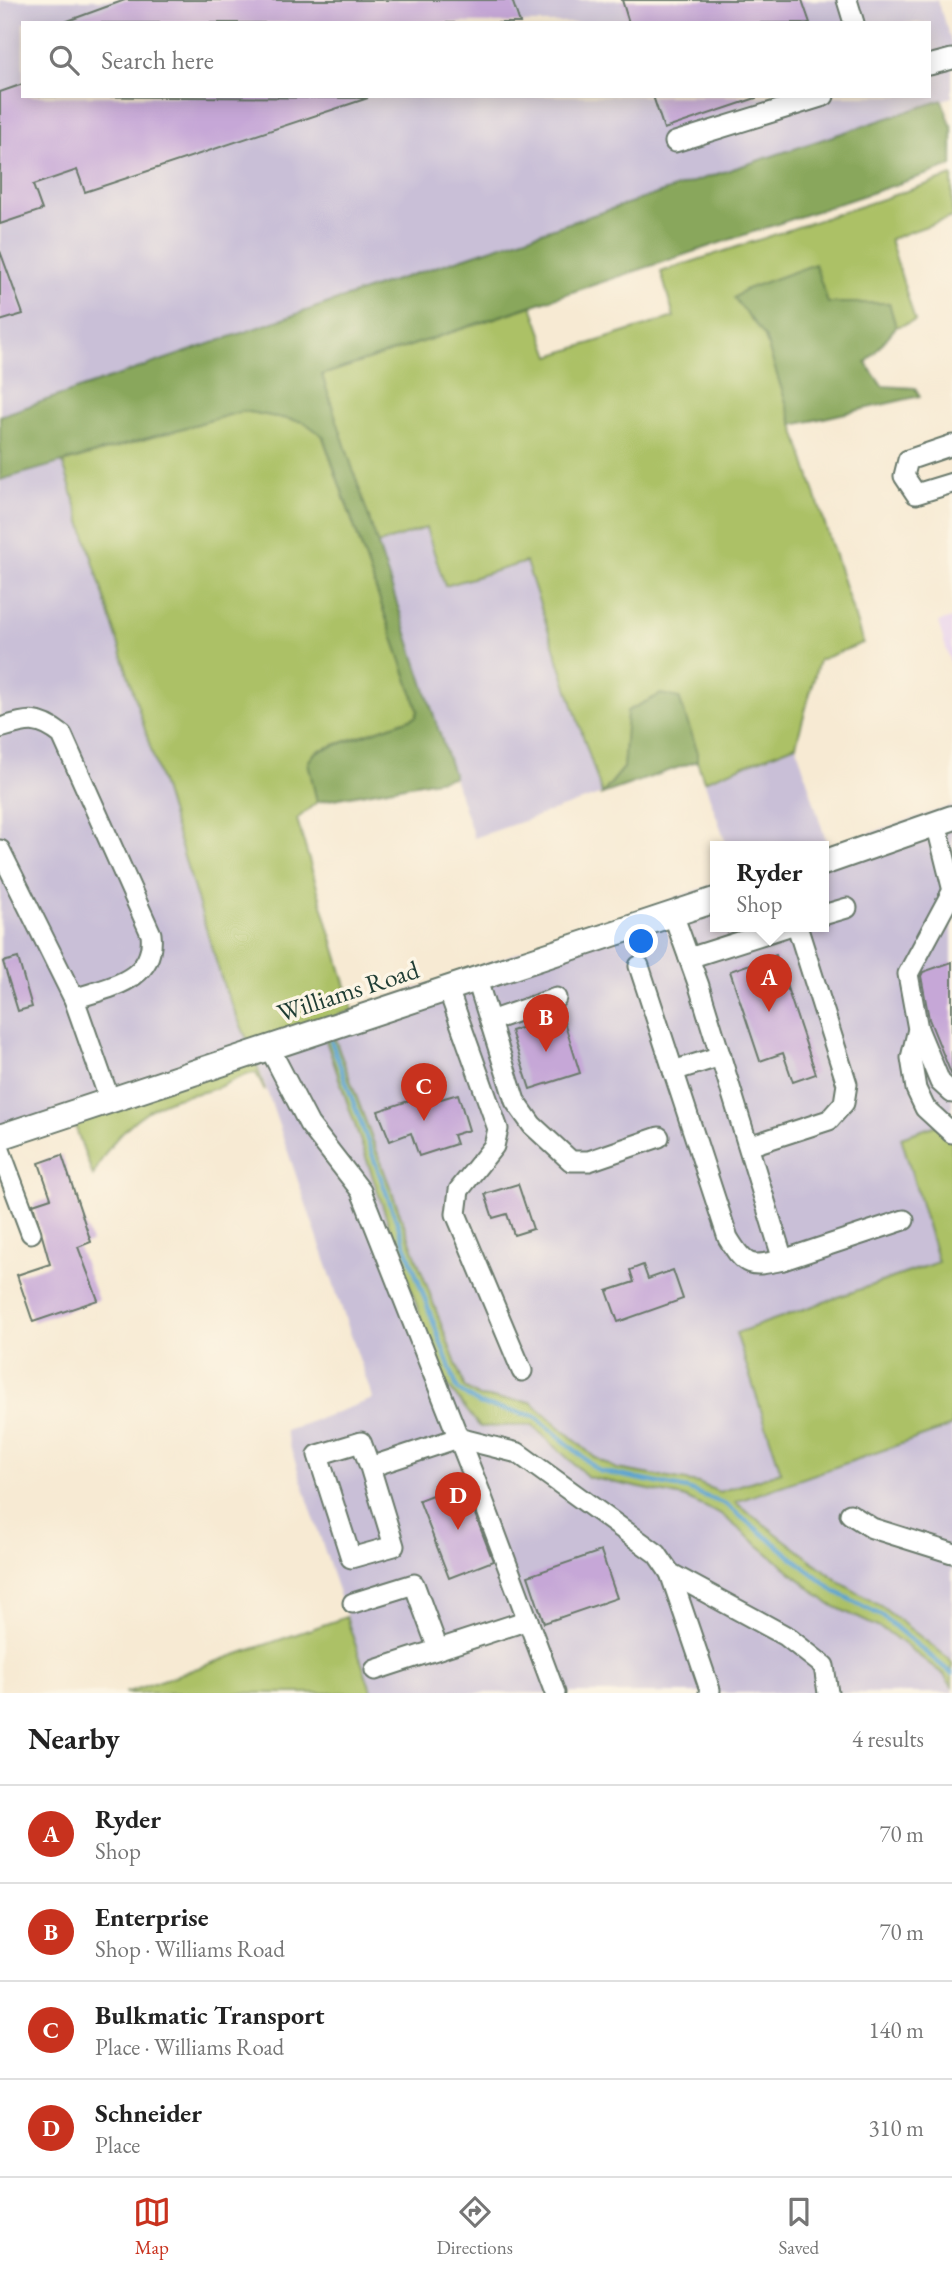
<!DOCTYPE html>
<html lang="en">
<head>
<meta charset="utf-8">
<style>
	body { margin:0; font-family:"EB Garamond",serif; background:#f2f2f2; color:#222 }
	.you { position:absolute; left:642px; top:942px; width:24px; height:24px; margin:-18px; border:5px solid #fff; border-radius:50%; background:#1a73e8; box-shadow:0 0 0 10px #1a73e833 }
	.badge { display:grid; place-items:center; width:46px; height:46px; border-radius:50%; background:#c8321e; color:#fff; font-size:23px; font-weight:700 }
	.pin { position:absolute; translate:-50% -58px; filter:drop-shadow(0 2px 4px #0008) }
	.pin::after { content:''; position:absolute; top:37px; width:24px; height:21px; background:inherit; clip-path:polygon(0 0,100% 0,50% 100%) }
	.popup { position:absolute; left:710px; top:841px; width:119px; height:91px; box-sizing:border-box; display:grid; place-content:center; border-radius:0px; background:#fff; filter:drop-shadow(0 2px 5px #0005); font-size:23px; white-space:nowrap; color:#767676 }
	.popup b { font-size:26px; color:#222 }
	.popup::after { content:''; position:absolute; left:50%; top:100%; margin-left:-14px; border:14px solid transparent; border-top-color:#fff }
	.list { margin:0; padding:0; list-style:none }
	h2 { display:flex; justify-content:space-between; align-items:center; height:91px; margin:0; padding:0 28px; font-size:30px }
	h2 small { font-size:23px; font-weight:400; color:#767676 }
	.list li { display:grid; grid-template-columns:46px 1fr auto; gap:21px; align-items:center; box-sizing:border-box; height:98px; padding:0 28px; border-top:2px solid #e0e0e0 }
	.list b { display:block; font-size:26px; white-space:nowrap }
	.list p { margin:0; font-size:23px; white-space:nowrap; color:#767676 }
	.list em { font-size:23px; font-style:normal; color:#767676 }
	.icon { flex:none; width:38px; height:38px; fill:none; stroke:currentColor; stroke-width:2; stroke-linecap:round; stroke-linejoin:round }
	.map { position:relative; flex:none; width:952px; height:1693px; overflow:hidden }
	.search { position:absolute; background:#fff; box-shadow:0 4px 18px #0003; left:21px; right:21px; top:21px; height:77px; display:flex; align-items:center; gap:18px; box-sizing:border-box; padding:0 24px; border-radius:0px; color:#767676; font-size:26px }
	.sheet { height:483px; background:#fff }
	nav { display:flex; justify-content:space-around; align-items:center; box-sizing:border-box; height:98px; border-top:2px solid #e0e0e0; background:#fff; font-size:19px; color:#767676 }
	nav a { display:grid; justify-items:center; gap:4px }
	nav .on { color:#c8321e }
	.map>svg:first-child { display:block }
</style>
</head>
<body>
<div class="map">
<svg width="952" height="1693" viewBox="0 0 952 1693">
	<rect width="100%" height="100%" fill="#fcf5e5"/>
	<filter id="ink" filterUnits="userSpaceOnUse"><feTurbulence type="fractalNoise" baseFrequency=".0143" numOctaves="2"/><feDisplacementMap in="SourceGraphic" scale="14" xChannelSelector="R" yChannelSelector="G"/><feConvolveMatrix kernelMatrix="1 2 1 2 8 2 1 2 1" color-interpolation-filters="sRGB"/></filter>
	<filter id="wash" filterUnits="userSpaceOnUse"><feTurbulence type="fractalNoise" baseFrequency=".00686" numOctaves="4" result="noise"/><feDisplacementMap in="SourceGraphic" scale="28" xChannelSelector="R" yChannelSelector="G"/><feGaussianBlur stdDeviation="1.57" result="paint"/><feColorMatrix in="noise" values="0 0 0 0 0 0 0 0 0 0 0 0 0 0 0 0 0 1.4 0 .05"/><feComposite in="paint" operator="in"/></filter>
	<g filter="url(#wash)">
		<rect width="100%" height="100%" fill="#f7ead3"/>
		<polygon fill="#e8d2ee" points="952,618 952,668 938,622"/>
		<g fill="#c9bfd7" fill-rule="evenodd">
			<path d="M0 0H937L952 44V97L393 281 0 416ZM23 23H929V96H23Z"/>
			<polygon points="63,463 224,987 325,1037 441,1378 480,1427 532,1425 588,1477 683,1497 721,1514 829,1604 888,1632 944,1675 952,1687 952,1693 372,1693 285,1431 373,1399 256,1059 0,1145 0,480"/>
			<polygon points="426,527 446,586 526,562 602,794 474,838 377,544"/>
			<polygon points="796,745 828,847 952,806 952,1120 901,1138 938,1262 736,1333 781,1472 719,1492 698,1483 617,1469 594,1457 531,1402 479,1397 465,1388 328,1019 715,884 715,926 823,926 823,846 727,846 704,781"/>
			<polygon points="952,1426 952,1663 882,1607 841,1583 734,1502"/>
		</g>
		<g fill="#acc166" stroke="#667f4d" stroke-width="2">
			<polygon points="952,176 952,217 890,239 915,321 896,327 889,303 828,303 765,337 863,643 819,660 796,745 704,781 697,761 697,750 679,698 628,711 623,769 602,794 526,562 445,586 426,528 377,544 322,375 532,306 550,356 674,317 661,272"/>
			<polygon points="243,411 304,422 322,435 418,710 416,717 316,751 308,762 317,802 297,819 353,1010 250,1046 224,987 63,463"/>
			<polygon points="333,1034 465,1388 479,1397 531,1402 594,1457 617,1469 698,1483 719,1492 781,1472 736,1333 938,1262 901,1137 952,1120 952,1426 735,1502 841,1583 882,1607 948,1658 952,1663 952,1687 944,1675 888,1632 829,1604 721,1514 683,1497 588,1477 532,1425 480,1427 441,1377 325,1037"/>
			<path d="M255 1059 265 1091 256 1073C239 1074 226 1086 210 1090 198 1094 185 1095 173 1099 137 1111 109 1141 93 1176L73 1120Z"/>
			<polygon points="346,1617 372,1693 125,1693"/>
		</g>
		<g fill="#89a75b" stroke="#547248" stroke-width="2">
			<polygon points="942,100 952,128 952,166 322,375 454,777 317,802 308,762 316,752 416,717 418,710 323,436 304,422 243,411 0,480 0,416 393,281"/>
			<polygon points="815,264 828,303 889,303 896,327 866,363 882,386 915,388 920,396 793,425 765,337 734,298 744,290"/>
			<polygon points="661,694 679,698 697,750 697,761 602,794 623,769 627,711"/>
		</g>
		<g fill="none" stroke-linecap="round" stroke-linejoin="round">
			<polyline stroke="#5aa3d1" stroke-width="4.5" points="330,1038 458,1390 479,1404 535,1416 599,1471 687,1489 725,1504 836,1592 882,1616 952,1674"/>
		</g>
		<g id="blocks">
			<g fill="#c6a7d7">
				<polygon points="125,0 512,0 520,23 62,23"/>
				<polygon points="622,0 802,0 810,23 629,23"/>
				<polygon points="23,84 23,96 368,98 85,192 77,170 33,185 42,210 0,224 0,92"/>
				<polygon points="653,96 756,96 756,98 664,129"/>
				<polygon points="0,251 23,314 0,321"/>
				<polygon points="776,955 816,1074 793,1082 783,1053 760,1061 730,971"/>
				<polygon points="18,958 32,1007 18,1011 3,962"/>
				<polygon points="952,962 952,1076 929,1019 921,976 923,972"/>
				<polygon points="562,1015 580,1073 530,1089 511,1031"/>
				<polygon points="438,1091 441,1099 458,1094 469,1130 453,1135 456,1144 419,1156 411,1133 390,1141 378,1111"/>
				<polygon points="62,1155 91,1242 78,1247 98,1300 33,1322 17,1275 50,1264 33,1204 51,1198 39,1163"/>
				<polygon points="518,1184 533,1229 514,1235 507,1214 493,1218 485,1194"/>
				<polygon points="643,1265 648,1279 673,1270 683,1299 618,1322 607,1291 634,1282 630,1270"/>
				<polygon points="463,1483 493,1561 449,1578 419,1500"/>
				<polygon points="601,1551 617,1598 544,1623 528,1576"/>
			</g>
		</g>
	</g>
	<g filter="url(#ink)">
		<use href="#blocks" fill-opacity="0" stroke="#6b7a6c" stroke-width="2"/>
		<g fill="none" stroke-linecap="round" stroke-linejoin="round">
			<g stroke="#6b7a6c" stroke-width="23">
				<g id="minor">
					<polyline points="847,0 854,23"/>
					<polyline points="929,65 952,59"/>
					<polyline points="675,142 824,96"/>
					<polyline points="952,445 908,460 904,476 916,494 952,483"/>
					<path d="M0 728C28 720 38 716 62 735L151 934C156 981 109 987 74 999"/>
					<polyline points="936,823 952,887"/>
					<polyline points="0,850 74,999 110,1101"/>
					<polyline points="952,892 908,974 918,1029 911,1058 916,1089 925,1108 952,1133"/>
					<polyline points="673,914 699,986 783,1260 904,1220"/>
					<polyline points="823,915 847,908"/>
					<polyline points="689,958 789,926"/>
					<path d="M639 966 728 1238C746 1268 750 1267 783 1260"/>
					<polyline points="477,980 515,1101 532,1125 571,1161 589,1161 659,1137"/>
					<polyline points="448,989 498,1129 494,1146 459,1190 456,1214 522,1371"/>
					<polyline points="490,1021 556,998"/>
					<polyline points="918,1029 940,1082 952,1093"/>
					<polyline points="270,1049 309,1124 361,1191 480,1492 555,1693"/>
					<polyline points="673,1071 721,1056"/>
					<polyline points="749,1146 829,1120 844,1103 847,1084 797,926"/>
					<polyline points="0,1150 31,1233"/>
					<polyline points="370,1467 361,1442 318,1455 351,1558 394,1546 370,1467 458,1438 518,1453 657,1554 670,1573 710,1690 709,1693"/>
					<polyline points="850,1514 872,1528 952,1553"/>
					<polyline points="670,1573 786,1636 824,1666 828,1693"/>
					<polyline points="353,1603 414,1584 438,1649"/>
					<polyline points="375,1670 528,1620"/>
				</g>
			</g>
			<g stroke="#6b7a6c" stroke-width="28">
				<g id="major">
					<polyline points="823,863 952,818"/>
					<polyline points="0,1137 715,900"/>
				</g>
			</g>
			<use href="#minor" stroke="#fff" stroke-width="19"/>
			<use href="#major" stroke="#fff" stroke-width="24"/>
		</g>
	</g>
	<g text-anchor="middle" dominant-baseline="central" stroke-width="7" stroke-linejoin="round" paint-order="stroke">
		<g font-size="26" fill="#1f3d34" stroke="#fcf5e5">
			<text transform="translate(348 991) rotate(-18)">Williams Road</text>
		</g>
	</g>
</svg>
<div class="you"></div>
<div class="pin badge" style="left:769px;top:1012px">A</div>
<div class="popup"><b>Ryder</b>Shop</div>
<div class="pin badge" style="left:546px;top:1052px">B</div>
<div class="pin badge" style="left:424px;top:1121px">C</div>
<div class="pin badge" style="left:458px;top:1530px">D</div>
<div class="search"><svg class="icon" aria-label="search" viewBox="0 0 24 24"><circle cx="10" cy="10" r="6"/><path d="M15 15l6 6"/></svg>Search here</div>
</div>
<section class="sheet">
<h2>Nearby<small>4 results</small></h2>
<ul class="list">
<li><span class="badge">A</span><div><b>Ryder</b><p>Shop</p></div><em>70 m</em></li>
<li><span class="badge">B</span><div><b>Enterprise</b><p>Shop · Williams Road</p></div><em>70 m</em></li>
<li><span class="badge">C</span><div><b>Bulkmatic Transport</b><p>Place · Williams Road</p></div><em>140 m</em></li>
<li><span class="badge">D</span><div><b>Schneider</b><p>Place</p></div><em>310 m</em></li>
</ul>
</section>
<nav>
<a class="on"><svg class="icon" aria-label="map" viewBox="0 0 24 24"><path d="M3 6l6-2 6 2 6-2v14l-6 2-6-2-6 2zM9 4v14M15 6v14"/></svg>Map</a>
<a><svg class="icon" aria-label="directions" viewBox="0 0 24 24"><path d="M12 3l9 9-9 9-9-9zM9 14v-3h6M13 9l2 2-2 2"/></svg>Directions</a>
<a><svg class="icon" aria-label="saved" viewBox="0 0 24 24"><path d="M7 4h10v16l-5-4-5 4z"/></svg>Saved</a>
</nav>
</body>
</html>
